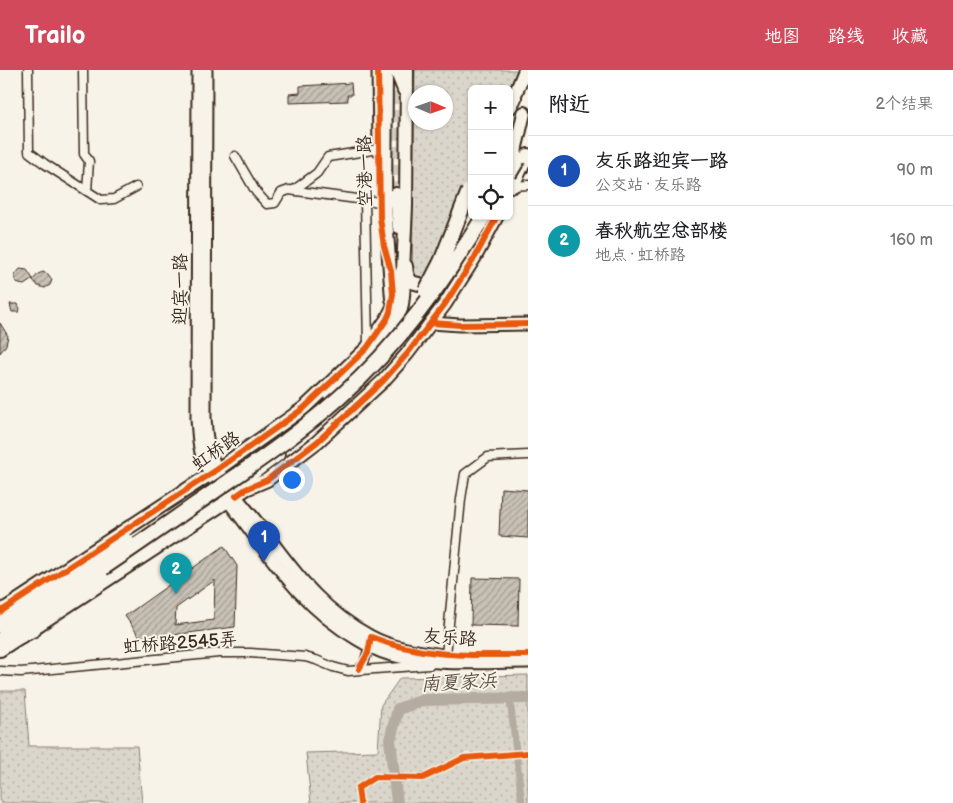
<!DOCTYPE html>
<html lang="zh">
<head>
<meta charset="utf-8">
<style>
	body { margin:0; font-family:"Balsamiq Sans","LXGW WenKai TC",sans-serif; background:#f6f6f6; color:#202124 }
	.controls { position:absolute; right:15px; top:15px; display:grid; overflow:hidden; border-radius:8px; box-shadow:0 1px 4px #0004 }
	.controls button { width:45px; height:45px; display:grid; place-items:center; padding:0; border:0; border-bottom:1px solid #e0e0e0; background:#fff; color:#202124; font:25px sans-serif }
	.compass { position:absolute; left:408px; top:15px; width:45px; height:45px; border-radius:50%; background:#fff; box-shadow:0 1px 4px #0004; rotate:92deg }
	.you { position:absolute; left:291px; top:409px; width:18px; height:18px; margin:-12px; border:4px solid #fff; border-radius:50%; background:#1a73e8; box-shadow:0 0 0 8px #1a73e833 }
	.badge { display:grid; place-items:center; width:32px; height:32px; border-radius:50%; background:#d1495b; color:#fff; font-size:16px; font-weight:700 }
	.pin { position:absolute; translate:-50% -41px; filter:drop-shadow(0 1px 2px #0008) }
	.pin::after { content:''; position:absolute; top:26px; width:18px; height:15px; background:inherit; clip-path:polygon(0 0,100% 0,50% 100%) }
	.list { margin:0; padding:0; list-style:none }
	h2 { display:flex; justify-content:space-between; align-items:center; height:65px; margin:0; padding:0 20px; font-size:21px }
	h2 small { font-size:16px; font-weight:400; color:#757577 }
	.list li { display:grid; grid-template-columns:32px 1fr auto; gap:15px; align-items:center; box-sizing:border-box; height:70px; padding:0 20px; border-top:1px solid #e0e0e0 }
	.list b { display:block; font-size:19px; white-space:nowrap }
	.list p { margin:0; font-size:16px; white-space:nowrap; color:#757577 }
	.list em { font-size:16px; font-style:normal; color:#757577 }
	.icon { flex:none; width:28px; height:28px; fill:none; stroke:currentColor; stroke-width:2; stroke-linecap:round; stroke-linejoin:round }
	.map { position:relative; flex:none; width:528px; height:733px; overflow:hidden }
	header { display:flex; align-items:center; gap:30px; box-sizing:border-box; height:70px; padding:0 25px; background:#d1495b; color:#fff }
	header strong { font-size:24px }
	nav { display:flex; gap:28px; margin-inline-start:auto; font-size:18px }
	main { display:flex }
	aside { flex:1; background:#fff }
	.map>svg:first-child { display:block }
</style>
</head>
<body>
<header>
<strong>Trailo</strong>
<nav><a>地图</a><a>路线</a><a>收藏</a></nav>
</header>
<main>
<div class="map">
<svg width="528" height="733" viewBox="0 0 528 733">
	<defs>
		<pattern id="park-dots" width="8" height="8" patternUnits="userSpaceOnUse" patternTransform="scale(1.25)"><rect width="8" height="8" fill="#dbd6cb"/><path d="M2 2h.1M6 6h.1" fill="none" stroke="#bdb8ae" stroke-width="1.8" stroke-linecap="round"/></pattern>
		<pattern id="building-hatch" width="6" height="6" patternUnits="userSpaceOnUse" patternTransform="scale(1.25)"><rect width="6" height="6" fill="#c8c1b6"/><path d="M-1 1l2-2M0 6l6-6M5 7l2-2" fill="none" stroke="#a49d93"/></pattern>
	</defs>
	<rect width="100%" height="100%" fill="#f7f3e8"/>
	<filter id="ink" filterUnits="userSpaceOnUse"><feTurbulence type="fractalNoise" baseFrequency=".02" numOctaves="2"/><feDisplacementMap in="SourceGraphic" scale="10" xChannelSelector="R" yChannelSelector="G"/><feConvolveMatrix kernelMatrix="1 2 1 2 8 2 1 2 1" color-interpolation-filters="sRGB"/></filter>
	<g filter="url(#ink)">
		<g fill="url(#park-dots)" stroke="#8b8074" fill-rule="evenodd">
			<path d="M415 0H517L509 19H472V109L429 211H412ZM416 22H446V52H416Z"/>
			<polygon points="528,605 528,733 311,733 306,683 378,681 381,635 400,608"/>
			<polygon points="2,621 25,621 29,676 137,676 142,733 0,733 0,622"/>
		</g>
		<g fill="none" stroke-linecap="round" stroke-linejoin="round">
			<polyline stroke="#b4aca0" stroke-width="7" points="510,629 522,733"/>
			<polyline stroke="#b4aca0" stroke-width="12" points="397,733 390,670 398,639 424,630 528,628"/>
		</g>
		<g fill="url(#building-hatch)" stroke="#3b2a1e" fill-rule="evenodd">
			<polygon points="351,13 352,25 347,25 348,31 289,33 289,24 300,23 300,16"/>
			<polygon points="20,199 27,200 33,209 24,215 19,214 15,210 15,205"/>
			<polygon points="43,202 48,204 52,210 50,215 45,218 38,216 33,210 38,204"/>
			<polygon points="10,234 18,234 20,239 19,242 12,242"/>
			<polygon points="0,253 8,266 6,275 0,283"/>
			<polygon points="501,418 528,420 528,468 499,466"/>
			<path d="M224 476 237 496 235 557 141 569 125 546ZM215 510 214 550 175 555 176 538Z"/>
			<polygon points="472,508 519,509 518,556 471,555"/>
		</g>
		<g fill="none" stroke-linecap="round" stroke-linejoin="round">
			<polyline stroke="#d1cbc0" stroke-width="12" stroke-dasharray="12 6" stroke-linecap="butt" points="396,124 397,2"/>
			<g stroke="#3b2a1e" stroke-width="11">
				<g id="street">
					<polyline points="28,0 29,82 45,94 101,130 114,129 136,117"/>
					<polyline points="83,0 84,84 89,91 87,121"/>
					<polyline points="235,86 256,122 267,134 275,133 281,123 289,120 380,132"/>
					<polyline points="513,116 528,115"/>
					<polyline points="294,120 317,103 328,87 379,79"/>
					<polyline points="365,130 368,275"/>
					<polyline points="444,589 446,585 461,429 465,404 488,387 528,385"/>
					<polyline points="359,599 364,593 370,574"/>
					<polyline points="0,601 21,602 219,583 250,583 305,587 316,590 333,597 348,601 429,595"/>
				</g>
			</g>
			<g stroke="#3b2a1e" stroke-width="15">
				<g id="secondary">
					<path d="M198 0 197 348C198 361 198 376 203 389 212 412 230 433 245 453 279 499 306 539 357 569 367 575 377 581 388 584 432 597 482 592 528 592"/>
					<path d="M206 0 205 347C206 360 206 373 211 385 219 409 240 431 256 451 292 497 316 537 370 566 392 578 418 582 443 585"/>
					<polyline points="378,0 379,81"/>
					<polyline points="431,253 460,255 528,254"/>
				</g>
			</g>
			<g stroke="#3b2a1e" stroke-width="16">
				<g id="primary">
					<polyline points="386,0 385,136 392,229"/>
					<polyline points="396,0 404,20"/>
					<polyline points="510,37 525,0"/>
					<polyline points="516,109 528,85"/>
					<polyline points="513,116 516,77 524,43"/>
					<polyline points="396,124 399,157"/>
					<polyline points="450,192 472,134"/>
					<polyline points="406,196 407,204 411,212 427,216 437,212"/>
					<polyline points="240,413 278,385"/>
					<polyline points="0,542 218,399 276,358 304,338 367,278 387,249 396,231 403,201 406,136 407,0"/>
					<polyline points="0,580 246,419 267,410 317,372 383,311 407,284 445,234 475,187 497,146"/>
				</g>
			</g>
			<g stroke="#3b2a1e" stroke-width="18">
				<g id="highway">
					<polyline points="509,37 514,28"/>
					<path d="M331 325C357 301 390 275 400 239 403 227 403 214 403 201"/>
					<polyline points="0,556 98,490"/>
					<polyline points="0,570 103,498"/>
					<polyline points="12,570 34,559"/>
				</g>
			</g>
			<use href="#street" stroke="#f7f3e8" stroke-width="8"/>
			<use href="#secondary" stroke="#f7f3e8" stroke-width="11"/>
			<use href="#primary" stroke="#f7f3e8" stroke-width="12"/>
			<use href="#highway" stroke="#f7f3e8" stroke-width="14"/>
			<g stroke="#3b2a1e" stroke-width="18" stroke-linecap="butt">
				<g id="highway-bridge">
					<polyline points="509,104 518,89"/>
					<polyline points="426,221 441,192 469,121"/>
					<polyline points="98,490 127,471"/>
					<path d="M103 498C143 471 183 443 222 416 263 388 303 360 340 327 399 275 443 212 484 146"/>
				</g>
			</g>
			<use href="#highway-bridge" stroke="#f7f3e8" stroke-width="14"/>
			<g stroke="#f7f3e8" stroke-width="9">
				<g id="cycleway">
					<polyline points="431,253 460,255 528,254"/>
					<polyline points="236,426 246,419 267,410 317,372 383,311 407,284 445,234 475,187 497,146"/>
					<polyline points="0,542 218,399 276,358 304,338 367,278 387,249 390,242 393,224 391,201 384,176 380,148 378,0"/>
					<path d="M359 599 368 583 371 567C423 588 473 585 528 585"/>
					<polyline points="360,733 358,718 375,707 423,708 464,688 528,683"/>
				</g>
			</g>
			<use href="#cycleway" stroke="#e8590c" stroke-width="6"/>
		</g>
	</g>
	<g text-anchor="middle" dominant-baseline="central" stroke-width="4" stroke-linejoin="round" paint-order="stroke">
		<g font-size="18" fill="#3b2a1e" stroke="#f7f3e8">
			<text transform="translate(365 101) rotate(-91)">空港一路</text>
			<text transform="translate(180 219) rotate(-90)">迎宾一路</text>
			<text transform="translate(216 381) rotate(-34)">虹桥路</text>
			<text transform="translate(450 568) rotate(4)">友乐路</text>
			<text transform="translate(180 573) rotate(-4)">虹桥路2545弄</text>
		</g>
		<g font-size="19" font-style="italic" fill="#5f5145" stroke="#f7f3e8">
			<text transform="translate(459 613) rotate(-3)">南夏家浜</text>
		</g>
	</g>
</svg>
<div class="controls">
<button>+</button>
<button>−</button>
<button><svg class="icon" aria-label="locate" viewBox="0 0 24 24"><circle cx="12" cy="12" r="6"/><path d="M12 2v4M12 18v4M2 12h4M18 12h4"/></svg></button>
</div>
<svg class="compass" viewBox="-18 -18 36 36"><path d="M0-13l5 13h-10z" fill="#e53935"/><path d="M0 13l5-13h-10z" fill="#757577"/></svg>
<div class="you"></div>
<div class="pin badge" style="left:264px;top:492px;background:#1a4fb4">1</div>
<div class="pin badge" style="left:176px;top:524px;background:#0f9aa8">2</div>
</div>
<aside>
<h2>附近<small>2个结果</small></h2>
<ul class="list">
<li><span class="badge" style="background:#1a4fb4">1</span><div><b>友乐路迎宾一路</b><p>公交站 · 友乐路</p></div><em>90 m</em></li>
<li><span class="badge" style="background:#0f9aa8">2</span><div><b>春秋航空总部楼</b><p>地点 · 虹桥路</p></div><em>160 m</em></li>
</ul>
</aside>
</main>
</body>
</html>
